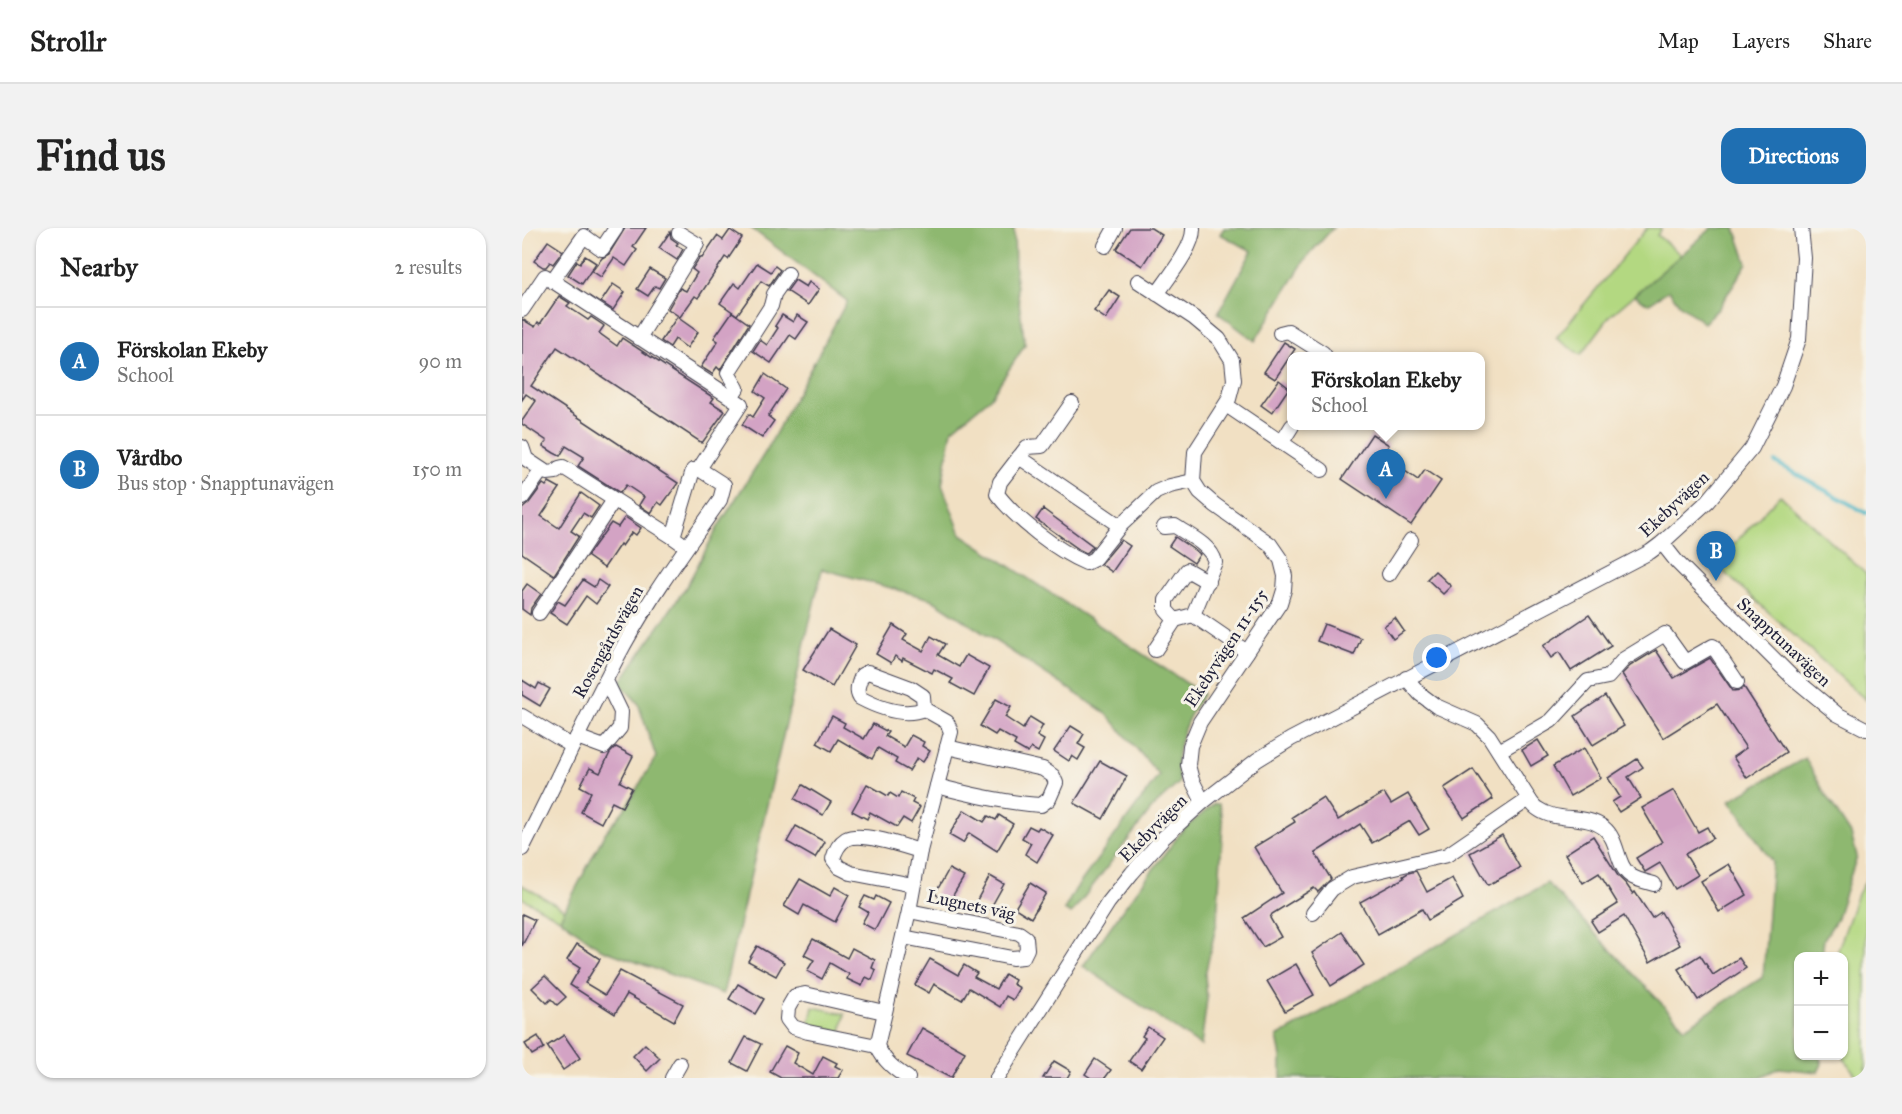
<!DOCTYPE html>
<html lang="en">
<head>
<meta charset="utf-8">
<style>
	body { margin:0; font-family:"IM FELL Great Primer",serif; background:#f2f2f2; color:#222 }
	.controls { position:absolute; right:18px; bottom:18px; display:grid; overflow:hidden; border-radius:12px; box-shadow:0 2px 4px #0004 }
	.controls button { width:54px; height:54px; display:grid; place-items:center; padding:0; border:0; border-bottom:2px solid #e0e0e0; background:#fff; color:#222; font:30px sans-serif }
	.you { position:absolute; left:915px; top:430px; width:21px; height:21px; margin:-15px; border:4px solid #fff; border-radius:50%; background:#1a73e8; box-shadow:0 0 0 9px #1a73e833 }
	.badge { display:grid; place-items:center; width:39px; height:39px; border-radius:50%; background:#1f6fb2; color:#fff; font-size:20px; font-weight:700 }
	.pin { position:absolute; translate:-50% -50px; filter:drop-shadow(0 2px 3px #0008) }
	.pin::after { content:''; position:absolute; top:32px; width:21px; height:18px; background:inherit; clip-path:polygon(0 0,100% 0,50% 100%) }
	.popup { position:absolute; left:765px; top:124px; width:198px; height:78px; box-sizing:border-box; display:grid; place-content:center; border-radius:12px; background:#fff; filter:drop-shadow(0 2px 4px #0005); font-size:20px; white-space:nowrap; color:#767676 }
	.popup b { font-size:22px; color:#222 }
	.popup::after { content:''; position:absolute; left:50%; top:100%; margin-left:-12px; border:12px solid transparent; border-top-color:#fff }
	.list { margin:0; padding:0; list-style:none }
	h2 { display:flex; justify-content:space-between; align-items:center; height:78px; margin:0; padding:0 24px; font-size:26px }
	h2 small { font-size:20px; font-weight:400; color:#767676 }
	.list li { display:grid; grid-template-columns:39px 1fr auto; gap:18px; align-items:center; box-sizing:border-box; height:108px; padding:0 24px; border-top:2px solid #e0e0e0 }
	.list b { display:block; font-size:22px; white-space:nowrap }
	.list p { margin:0; font-size:20px; white-space:nowrap; color:#767676 }
	.list em { font-size:20px; font-style:normal; color:#767676 }
	.map { position:relative; flex:none; width:1344px; height:850px; overflow:hidden; border-radius:18px }
	header { display:flex; align-items:center; gap:36px; box-sizing:border-box; height:84px; padding:0 30px; background:#fff; border-bottom:2px solid #e0e0e0 }
	header strong { font-size:28px }
	nav { display:flex; gap:33px; margin-inline-start:auto; font-size:21px }
	.intro { display:flex; align-items:center; justify-content:space-between; box-sizing:border-box; height:144px; padding:0 36px }
	h1 { margin:0; font-size:42px }
	.button { padding:15px 27px; border-radius:18px; background:#1f6fb2; color:#fff; font-size:21px; font-weight:700 }
	main { display:flex; gap:36px; padding:0 36px }
	aside { flex:1; background:#fff; border-radius:18px; box-shadow:0 2px 4px #0004 }
	.map>svg:first-child { display:block }
</style>
</head>
<body>
<header>
<strong>Strollr</strong>
<nav><a>Map</a><a>Layers</a><a>Share</a></nav>
</header>
<div class="intro"><h1>Find us</h1><a class="button">Directions</a></div>
<main>
<aside>
<h2>Nearby<small>2 results</small></h2>
<ul class="list">
<li><span class="badge">A</span><div><b>Förskolan Ekeby</b><p>School</p></div><em>90 m</em></li>
<li><span class="badge">B</span><div><b>Vårdbo</b><p>Bus stop · Snapptunavägen</p></div><em>150 m</em></li>
</ul>
</aside>
<div class="map">
<svg width="1344" height="850" viewBox="0 0 1344 850">
	<rect width="100%" height="100%" fill="#f7f3e8"/>
	<filter id="ink" filterUnits="userSpaceOnUse"><feTurbulence type="fractalNoise" baseFrequency=".0167" numOctaves="2"/><feDisplacementMap in="SourceGraphic" scale="12" xChannelSelector="R" yChannelSelector="G"/><feConvolveMatrix kernelMatrix="1 2 1 2 8 2 1 2 1" color-interpolation-filters="sRGB"/></filter>
	<filter id="wash" filterUnits="userSpaceOnUse"><feTurbulence type="fractalNoise" baseFrequency=".008" numOctaves="4" result="noise"/><feDisplacementMap in="SourceGraphic" scale="24" xChannelSelector="R" yChannelSelector="G"/><feGaussianBlur stdDeviation="1.35" result="paint"/><feColorMatrix in="noise" values="0 0 0 0 0 0 0 0 0 0 0 0 0 0 0 0 0 1.4 0 .05"/><feComposite in="paint" operator="in"/></filter>
	<g filter="url(#wash)">
		<rect width="100%" height="100%" fill="#f1e0c3"/>
		<g fill="#b3d881" stroke="#6a7d5e" stroke-width="1.5">
			<polygon points="1125,0 1140,0 1135,7 1159,27 1088,88 1059,127 1034,110"/>
			<polygon points="1258,267 1344,346 1344,472 1193,336"/>
			<polygon points="1344,652 1344,850 1336,850 1320,828 1322,828 1322,728 1314,728 1336,666"/>
			<polygon points="0,657 43,682 38,691 0,670"/>
			<polygon points="291,779 323,786 319,804 287,797"/>
		</g>
		<g fill="#8eb86f" stroke="#586d55" stroke-width="1.5">
			<path d="M229 0H492L493 45 503 117 468 170 430 202 420 257 439 306 681 466C667 486 656 511 655 535 655 542 657 549 657 555L632 578 549 686 542 682 553 662 637 547 584 485 409 371 300 341 201 766 79 721 38 691 83 605 102 582 134 529 116 475 98 455 164 359 196 299 244 223 325 73Z"/>
			<polygon points="702,0 811,0 784,30 733,113 696,85 730,23 698,6"/>
			<polygon points="1190,0 1213,0 1225,35 1196,81 1182,95 1157,76 1147,62 1126,76 1113,67"/>
			<polygon points="1283,530 1306,571 1329,606 1335,628 1314,692 1302,711 1300,728 1276,728 1276,828 1297,828 1300,836 1296,844 1257,840 1236,850 759,850 759,829 755,809 1025,655 1163,800 1241,749 1250,634 1208,572"/>
			<polygon points="692,576 697,576 701,595 695,694 683,747 685,771 679,818 561,738 599,684 660,603"/>
		</g>
		<g fill="none" stroke-linecap="round" stroke-linejoin="round">
			<polyline stroke="#4bb7c7" stroke-width="4" points="1253,234 1344,285"/>
		</g>
		<g id="blocks">
			<g fill="#d3a3c4">
				<polygon points="103,0 124,0 111,19 115,22 104,38 92,30 79,49 70,43 80,30 87,26"/>
				<polygon points="608,0 629,0 640,7 620,38 594,21"/>
				<polygon points="208,2 220,10 206,31 203,29 176,70 173,68 158,89 146,81 158,60 164,63 175,45 170,41 178,29 180,30 195,8 201,12"/>
				<polygon points="148,4 149,10 156,15 154,17 161,21 155,32 137,20"/>
				<polygon points="26,13 41,23 31,36 28,34 24,39 21,39 12,33"/>
				<polygon points="63,28 74,35 60,56 46,47 55,33 58,35"/>
				<polygon points="235,35 249,44 253,38 258,42 247,58 239,53 215,87 198,75 212,55 218,60"/>
				<polygon points="128,41 143,50 137,60 133,58 126,68 115,61"/>
				<polygon points="273,52 284,59 287,54 297,61 286,77 265,63"/>
				<polygon points="91,56 103,64 91,82 79,74"/>
				<polygon points="587,62 598,69 584,91 572,83"/>
				<polygon points="37,68 48,75 45,78 66,92 69,89 81,97 82,98 77,105 95,118 100,110 192,170 189,174 203,183 180,215 35,119 9,158 156,255 140,277 136,274 129,285 117,277 122,269 104,257 98,265 56,238 62,229 44,218 38,228 32,225 21,218 25,213 0,196 0,193 14,173 4,166 0,172 0,91 13,99 16,94 18,96"/>
				<polygon points="210,84 227,96 198,142 195,139 190,146 179,139 196,113 192,110"/>
				<polygon points="260,87 271,94 275,87 286,94 274,111 268,107 249,135 231,123 238,112 245,117 256,100 253,98"/>
				<polygon points="155,89 176,104 165,120 153,111 148,119 139,113"/>
				<polygon points="762,114 773,121 753,151 742,144"/>
				<polygon points="243,146 264,161 246,188 252,193 240,210 220,197 227,186 231,189 243,170 233,163"/>
				<polygon points="757,152 767,160 750,185 739,177"/>
				<polygon points="850,206 867,217 860,227 896,252 903,242 919,253 889,297 820,251"/>
				<polygon points="27,254 38,260 19,288 37,300 59,265 77,278 69,290 61,285 49,303 57,308 32,347 0,325 0,281 7,275 21,256 24,258"/>
				<polygon points="521,281 571,318 566,324 564,325 558,322 514,291"/>
				<polygon points="103,289 119,300 114,307 110,304 100,318 98,316 82,340 65,328 89,295 96,299"/>
				<polygon points="653,309 678,326 672,335 647,318"/>
				<polygon points="599,312 608,318 590,344 579,336"/>
				<polygon points="913,343 929,358 921,366 905,351"/>
				<polygon points="61,352 72,359 76,352 86,359 74,376 64,368 45,396 28,385 36,373 43,377"/>
				<polygon points="5,356 19,366 9,380 8,387 0,381 0,363"/>
				<polygon points="1067,387 1089,418 1049,443 1037,424 1029,430 1021,418"/>
				<polygon points="873,390 882,403 871,411 862,398"/>
				<polygon points="802,396 839,410 832,427 795,413"/>
				<polygon points="371,397 385,406 381,412 401,423 409,408 423,416 416,427 437,439 444,427 467,440 452,468 428,455 431,451 412,441 410,445 381,430 380,433 373,428 369,435 354,426"/>
				<polygon points="307,401 334,417 310,459 281,442"/>
				<polygon points="1134,422 1152,450 1188,430 1211,463 1219,462 1222,459 1264,524 1225,550 1211,529 1224,520 1195,476 1141,510 1100,446 1108,438"/>
				<polygon points="0,452 14,461 17,455 28,461 18,478 0,467"/>
				<polygon points="1083,468 1102,498 1071,517 1053,488"/>
				<polygon points="474,471 489,479 483,489 501,501 508,489 521,497 515,508 522,512 516,524 509,520 506,525 492,517 494,513 476,503 473,507 458,498"/>
				<polygon points="310,488 323,495 321,499 342,511 351,496 366,504 363,508 382,519 389,507 402,514 400,518 408,523 401,534 395,530 387,543 373,535 375,531 356,520 350,531 316,511 309,523 295,515"/>
				<polygon points="549,498 562,506 556,516 563,520 556,532 550,528 547,533 532,523"/>
				<polygon points="1016,512 1026,528 1009,538 1000,522"/>
				<polygon points="94,519 111,528 98,554 110,560 100,579 90,574 79,595 59,584 69,564 58,558 68,540 78,545 88,525"/>
				<polygon points="1062,520 1079,550 1048,568 1031,538"/>
				<polygon points="1115,531 1121,539 1106,549 1119,570 1097,584 1090,574 1098,569 1086,550"/>
				<polygon points="578,533 605,548 581,591 552,575"/>
				<polygon points="951,541 971,571 942,590 922,560"/>
				<polygon points="345,556 366,568 368,565 376,570 379,564 392,571 390,575 398,579 389,595 381,590 375,599 348,584 345,591 330,583"/>
				<polygon points="281,557 309,574 301,587 273,571"/>
				<polygon points="1152,562 1176,604 1185,599 1191,610 1163,626 1176,647 1153,661 1138,635 1123,644 1114,630 1140,614 1120,580"/>
				<polygon points="862,565 869,576 886,566 907,601 897,607 888,593 850,615 838,596 804,618 793,625 809,651 796,664 792,660 750,686 748,690 759,709 741,719 722,690 760,665 732,619 773,594 770,589 801,569 816,592"/>
				<polygon points="442,582 462,594 466,588 474,592 477,587 491,596 475,623 447,605 441,615 427,607"/>
				<polygon points="274,598 303,614 293,630 265,614"/>
				<polygon points="507,598 515,602 517,599 531,607 515,634 503,626 509,615 500,610"/>
				<polygon points="980,607 998,640 966,657 948,625"/>
				<polygon points="1071,608 1096,648 1104,656 1111,666 1113,664 1130,690 1139,684 1158,717 1128,734 1102,688 1076,704 1069,693 1096,676 1077,645 1061,655 1043,626"/>
				<polygon points="1207,636 1225,667 1197,684 1179,653"/>
				<polygon points="427,641 442,649 427,674 413,666"/>
				<polygon points="894,643 905,664 930,650 941,671 906,692 900,681 856,706 838,674 882,650 881,648 886,645"/>
				<polygon points="468,648 482,656 468,681 454,674"/>
				<polygon points="278,651 308,668 313,659 327,667 313,694 282,677 277,687 262,678"/>
				<polygon points="508,655 524,665 509,690 493,680"/>
				<polygon points="343,668 352,672 354,668 367,675 353,702 340,695 346,684 337,679"/>
				<polygon points="0,686 13,692 0,718"/>
				<polygon points="820,704 842,737 809,758 790,725"/>
				<polygon points="291,711 325,730 330,720 353,732 350,740 354,742 350,752 344,749 340,758 325,751 327,746 308,735 300,751 285,743 292,732 282,727"/>
				<polygon points="55,716 78,731 63,755 83,767 98,743 161,776 152,793 105,766 93,786 48,757 58,740 45,732"/>
				<polygon points="235,718 262,734 254,748 226,733"/>
				<polygon points="1178,727 1191,747 1217,730 1224,740 1176,772 1156,741"/>
				<polygon points="408,731 436,747 442,737 455,745 452,749 474,761 483,746 493,752 491,756 498,760 491,772 484,768 478,779 447,760 440,772 412,756 407,765 393,757"/>
				<polygon points="774,736 792,767 763,783 745,753"/>
				<polygon points="23,748 44,769 35,777 29,771 25,775 10,760"/>
				<polygon points="216,756 242,771 233,786 207,771"/>
				<polygon points="626,799 641,809 619,841 607,833 623,810 620,808"/>
				<polygon points="400,800 443,824 429,850 385,828"/>
				<polygon points="42,807 58,830 41,842 25,818"/>
				<polygon points="16,808 22,820 10,827 3,816"/>
				<polygon points="224,809 239,816 225,843 210,835"/>
				<polygon points="123,816 138,830 125,843 111,828"/>
				<polygon points="263,818 276,825 271,835 291,847 301,828 315,835 313,838 321,842 316,850 259,850 248,844"/>
				<polygon points="573,831 589,842 583,850 569,850 563,846"/>
				<polygon points="532,833 549,843 545,850 521,850"/>
			</g>
		</g>
	</g>
	<g filter="url(#ink)">
		<use href="#blocks" fill-opacity="0" stroke="#413e4f" stroke-width="1.5"/>
		<g fill="none" stroke-linecap="round" stroke-linejoin="round">
			<g stroke="#413e4f" stroke-width="16">
				<g id="minor">
					<polyline points="583,18 593,0"/>
					<polyline points="30,53 62,8 80,21 94,0"/>
					<polyline points="616,53 672,90 697,111 710,132 712,152 707,171 673,224 671,253 678,264 693,277 748,316 759,332 763,348 762,362 758,375 678,494 668,518 666,537 670,552 681,574"/>
					<path d="M635 66C646 50 672 19 671 0"/>
					<path d="M0 82 23 48 219 176 177 241 202 257 198 272C165 319 130 366 102 417 66 483 35 553 0 621"/>
					<polyline points="758,105 766,103 801,125 803,128"/>
					<polyline points="117,110 175,16 157,5"/>
					<polyline points="209,169 215,160 206,145 249,78 252,66 266,46"/>
					<path d="M550 175 520 218 505 219 478 254 475 266C495 292 534 322 564 335L572 331 598 298 634 264 648 258 671 253"/>
					<polyline points="704,177 800,242"/>
					<polyline points="760,214 770,198"/>
					<polyline points="0,219 4,231 25,245 34,244 37,240 41,239 151,309"/>
					<polyline points="497,229 598,298"/>
					<polyline points="0,270 20,242"/>
					<polyline points="158,314 151,309 171,242"/>
					<polyline points="1140,315 1155,334 1269,448 1315,486 1344,501"/>
					<polyline points="867,346 889,312"/>
					<polyline points="17,385 92,272"/>
					<polyline points="671,387 725,424"/>
					<polyline points="653,392 644,382 644,372 665,342 686,354"/>
					<path d="M633 422 653 392 671 387 693 334C689 317 666 307 653 298L642 299"/>
					<path d="M346 444 389 460 401 468 402 481C382 489 357 480 338 470 333 462 337 455 340 447Z"/>
					<polyline points="0,488 50,518"/>
					<polyline points="55,509 82,519 98,500 99,484 84,453"/>
					<polyline points="977,523 1029,493 1066,453 1086,449 1102,431 1143,406 1163,434 1191,418 1215,454"/>
					<path d="M415 558C449 567 484 575 519 577L527 571 534 555 531 548 521 541 425 519"/>
					<path d="M1007 571C1009 574 1012 579 1016 581 1035 595 1063 585 1082 600 1097 612 1094 638 1109 648 1115 652 1125 654 1132 656"/>
					<path d="M391 657 329 645 317 639 311 631C313 623 316 616 324 611 339 603 381 618 398 623"/>
					<polyline points="791,685 810,661 830,649 925,627 1007,571 967,508 955,496 914,478 898,466 884,450"/>
					<polyline points="381,709 490,730 501,729 505,721 504,710 497,705 387,683"/>
					<polyline points="355,818 286,804 271,799 265,791 266,780 273,768 283,766 362,784"/>
					<polyline points="150,850 158,836"/>
					<path d="M386 850C372 841 362 833 355 818L387 683 398 623 429 504 425 494 402 481"/>
					<polyline points="475,850 586,675 610,645 641,610 681,574 735,532 769,511 1128,324 1140,315 1186,273 1230,220 1261,158 1277,111 1282,30 1279,0"/>
				</g>
			</g>
			<use href="#minor" stroke="#fff" stroke-width="14"/>
		</g>
	</g>
	<g text-anchor="middle" dominant-baseline="central" stroke-width="6" stroke-linejoin="round" paint-order="stroke">
		<g font-size="18" fill="#22223b" stroke="#f7f3e8">
			<text transform="translate(1152 276) rotate(-43)">Ekebyvägen</text>
			<text transform="translate(86 414) rotate(-61)">Rosengårdsvägen</text>
			<text transform="translate(1262 414) rotate(43)">Snapptunavägen</text>
			<text transform="translate(704 420) rotate(-57)">Ekebyvägen 11-155</text>
			<text transform="translate(631 600) rotate(-45)">Ekebyvägen</text>
			<text transform="translate(449 677) rotate(12)">Lugnets väg</text>
		</g>
	</g>
</svg>
<div class="controls">
<button>+</button>
<button>−</button>
</div>
<div class="you"></div>
<div class="pin badge" style="left:864px;top:271px">A</div>
<div class="popup"><b>Förskolan Ekeby</b>School</div>
<div class="pin badge" style="left:1194px;top:353px">B</div>
</div>
</main>
</body>
</html>
